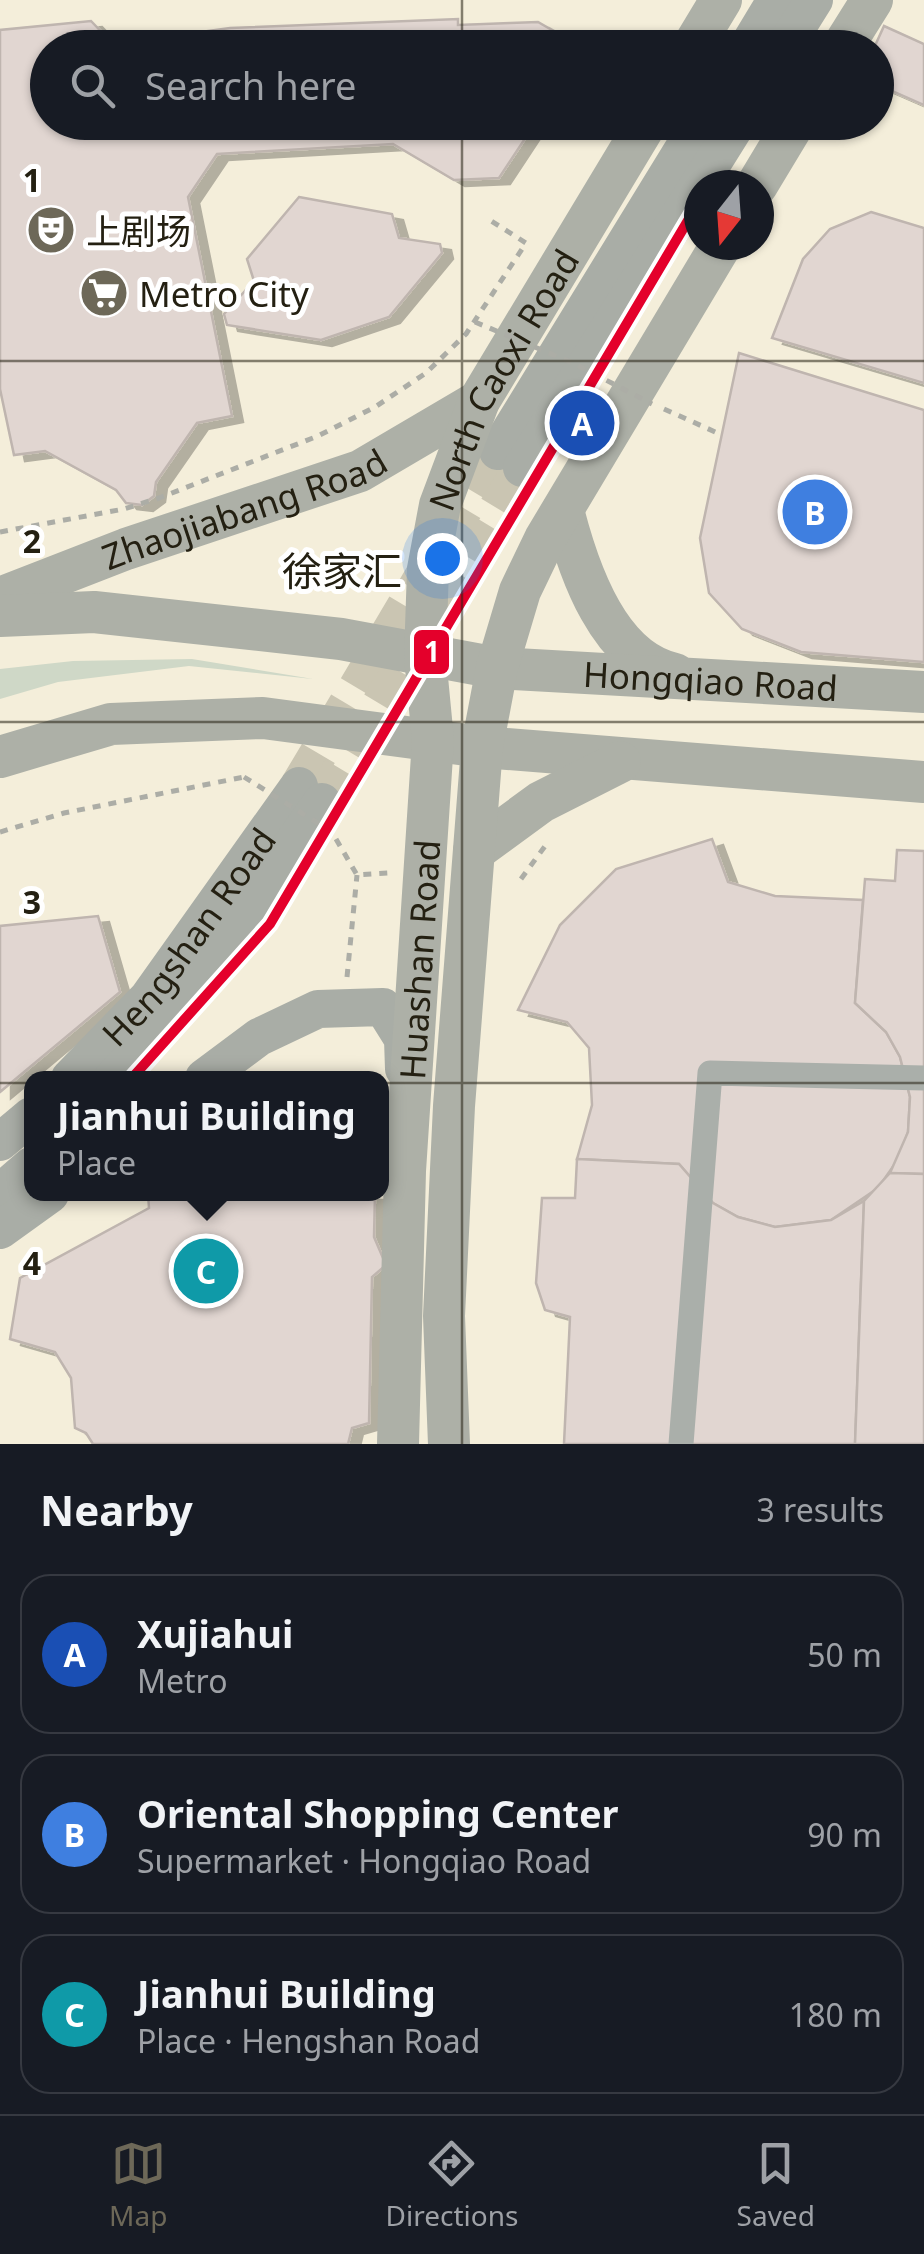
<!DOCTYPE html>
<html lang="en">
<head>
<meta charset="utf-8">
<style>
	body { margin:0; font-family:"Noto Sans","Noto Sans SC",sans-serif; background:#20242c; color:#f1f3f6 }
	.compass { position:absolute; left:684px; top:170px; width:90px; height:90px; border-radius:50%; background:#171b24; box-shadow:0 2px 8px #0004; rotate:197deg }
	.you { position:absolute; left:442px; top:558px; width:35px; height:35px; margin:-25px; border:8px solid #fff; border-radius:50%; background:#1a73e8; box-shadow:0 0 0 15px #1a73e833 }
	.badge { display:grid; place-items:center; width:65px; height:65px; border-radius:50%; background:#6d6858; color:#fff; font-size:32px; font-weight:700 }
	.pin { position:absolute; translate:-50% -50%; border:5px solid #fff; box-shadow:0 2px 10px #0006 }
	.popup { position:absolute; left:24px; top:1071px; width:365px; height:130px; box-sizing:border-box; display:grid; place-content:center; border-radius:20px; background:#171b24; filter:drop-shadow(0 2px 8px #0005); font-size:32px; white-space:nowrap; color:#9ea1a6 }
	.popup b { font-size:38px; color:#f1f3f6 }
	.popup::after { content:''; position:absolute; left:50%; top:100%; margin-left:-20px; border:20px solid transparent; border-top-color:#171b24 }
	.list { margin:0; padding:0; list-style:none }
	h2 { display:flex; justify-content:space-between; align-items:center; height:130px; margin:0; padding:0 40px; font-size:42px }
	h2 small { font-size:32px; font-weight:400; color:#9ea1a6 }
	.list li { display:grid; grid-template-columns:65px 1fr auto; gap:30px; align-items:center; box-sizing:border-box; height:160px; margin:0 20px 20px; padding:0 20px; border:2px solid #363941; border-radius:30px }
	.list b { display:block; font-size:38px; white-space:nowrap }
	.list p { margin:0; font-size:32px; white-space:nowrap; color:#9ea1a6 }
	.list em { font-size:32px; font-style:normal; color:#9ea1a6 }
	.icon { flex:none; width:55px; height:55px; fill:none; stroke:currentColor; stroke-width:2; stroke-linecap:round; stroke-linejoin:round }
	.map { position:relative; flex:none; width:924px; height:1444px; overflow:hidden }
	.search { position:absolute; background:#171b24; box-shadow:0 2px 8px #0004; left:30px; right:30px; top:30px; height:110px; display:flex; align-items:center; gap:25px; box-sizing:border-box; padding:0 35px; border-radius:55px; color:#9ea1a6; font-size:38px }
	.sheet { height:670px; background:#171b24 }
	nav { display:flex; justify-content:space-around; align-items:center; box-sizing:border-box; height:140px; border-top:2px solid #363941; background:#171b24; font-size:28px; color:#9ea1a6 }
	nav a { display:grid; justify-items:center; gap:5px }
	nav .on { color:#6d6858 }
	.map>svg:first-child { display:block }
</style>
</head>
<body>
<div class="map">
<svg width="924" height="1444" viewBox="0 0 924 1444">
	<defs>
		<filter id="shadow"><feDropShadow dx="11" dy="6" stdDeviation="0" flood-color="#0004"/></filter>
	</defs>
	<rect width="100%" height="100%" fill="#f4eeda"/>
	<polygon fill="#cfd8c7" points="192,659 313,679 189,666 58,682 0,699 0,669 73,661"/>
	<g fill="#e1d6d1" stroke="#bfb5af" stroke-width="2.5" filter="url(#shadow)">
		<polygon points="458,19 458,25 538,22 583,48 48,48 48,122 536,122 499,178 454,180 393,144 217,154 188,197 232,416 197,423 156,482 154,496 142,505 126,503 116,490 45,451 14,455 0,389 0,30 91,21 113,44 230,28"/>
		<polygon points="884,26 924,44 924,105 876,84 874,48"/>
		<polygon points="299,197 392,214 399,238 440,244 442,253 389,317 321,340 227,325 224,314 254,281 247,259"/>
		<polygon points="871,212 924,228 924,383 772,338 803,259 830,229"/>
		<polygon points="739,353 924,410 924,662 801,652 742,629 709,593 700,538"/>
		<polygon points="712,839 728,882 775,896 863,900 855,1003 886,1032 900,1057 910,1097 908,1132 899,1158 878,1188 831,1220 775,1227 738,1217 713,1203 679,1164 577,1159 592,1105 589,1048 567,1022 518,1010 560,925 616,869"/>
		<polygon points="897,850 924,851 924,1174 890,1173 908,1132 910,1097 900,1057 886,1032 855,1003 865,879 895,881"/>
		<polygon points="98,916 120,992 0,1092 0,926"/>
		<polygon points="577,1159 679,1164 713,1203 738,1217 775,1227 831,1220 864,1201 855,1444 564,1444 570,1317 545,1310 536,1283 542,1198 575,1198"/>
		<polygon points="890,1173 924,1174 924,1444 855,1444 864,1201"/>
		<polygon points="148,1194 375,1194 374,1237 386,1265 372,1277 369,1423 352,1428 348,1444 93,1444 86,1433 75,1428 71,1378 55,1352 10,1339 20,1278 149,1208"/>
	</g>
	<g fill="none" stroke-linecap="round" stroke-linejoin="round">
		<g stroke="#cac5b2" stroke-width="38" stroke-dasharray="38 19" stroke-linecap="butt">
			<polyline points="299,786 498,451"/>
			<polyline points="322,802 522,468"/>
		</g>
		<g stroke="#acada6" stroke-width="5" stroke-dasharray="8 8" stroke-linecap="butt">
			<polyline points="664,409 722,435"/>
			<polyline points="0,532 124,509 159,498 318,436 375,407 426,373 466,334 526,243 488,219"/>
			<polyline points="0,832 64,813 244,777"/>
			<polyline points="336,839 357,875 389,873"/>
			<polyline points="521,879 548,842"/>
			<polyline points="347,977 357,875"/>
		</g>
		<polyline stroke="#aaafaa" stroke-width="25" points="681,1444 710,1073 924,1078"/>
		<g stroke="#a9ada6" stroke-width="38">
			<polyline points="747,48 776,0"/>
			<polyline points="784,48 814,0"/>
			<polyline points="498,451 700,122"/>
			<polyline points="522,468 738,122"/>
			<path id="s1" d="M70 1078 148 998 299 786"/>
			<polyline points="113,1078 172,1015 322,802"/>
			<polyline points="204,1078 259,1037 318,1009 383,1007 403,1039 404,1069"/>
			<polyline points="0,1142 31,1116"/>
			<polyline points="0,1193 31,1166"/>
			<polyline points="0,1230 50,1194"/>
		</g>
		<g stroke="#adb0a7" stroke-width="42">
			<polyline points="692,48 721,0"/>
			<polyline points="842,48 872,0"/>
			<polyline points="757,185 795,122"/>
			<path d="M563 510C578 569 608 660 675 674"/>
			<path id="s2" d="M0 598 126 549 360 471 479 401"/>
			<path id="s3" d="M0 616 94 612 341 639 497 668 924 692"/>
			<polyline points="0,757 111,724 263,718 482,747 924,782"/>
			<polyline points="474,851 541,802 620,762"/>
			<path id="s4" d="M398 1444 405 1171 433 740 425 657 428 569 440 505 479 401 647 122"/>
			<polyline points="449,1444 444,1316 454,1106 482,747 497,668 520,591 545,539 721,245"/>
		</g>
		<g stroke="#acada6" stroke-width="5" stroke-dasharray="8 8" stroke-linecap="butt">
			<polyline points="475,322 573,363 652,404"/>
			<polyline points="244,777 332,832"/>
		</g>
		<g stroke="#fff" stroke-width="18">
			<polyline id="metro-1" points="132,1078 270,924 699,202"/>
		</g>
		<use href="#metro-1" stroke="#e4002b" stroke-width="10"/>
	</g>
	<path fill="none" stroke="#242012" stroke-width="2.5" stroke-opacity="0.55" d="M462 0V48M462 122V1444M0 361H924M0 722H924M0 1083H924"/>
	<defs>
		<g id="theatre-disc" transform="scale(2.5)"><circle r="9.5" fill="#6d6858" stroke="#fff"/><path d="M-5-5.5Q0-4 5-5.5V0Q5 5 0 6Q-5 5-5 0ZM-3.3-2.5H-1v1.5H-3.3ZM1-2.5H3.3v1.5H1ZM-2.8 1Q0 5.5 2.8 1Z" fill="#fff"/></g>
		<g id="supermarket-disc" transform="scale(2.5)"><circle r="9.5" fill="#6d6858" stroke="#fff"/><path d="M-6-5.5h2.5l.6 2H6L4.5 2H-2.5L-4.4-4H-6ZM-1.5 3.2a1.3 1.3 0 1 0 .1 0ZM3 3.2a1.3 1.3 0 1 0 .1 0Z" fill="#fff"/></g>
	</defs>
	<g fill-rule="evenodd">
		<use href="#theatre-disc" x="51" y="230"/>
		<use href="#supermarket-disc" x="104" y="293"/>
	</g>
	<g text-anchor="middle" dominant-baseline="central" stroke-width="10" stroke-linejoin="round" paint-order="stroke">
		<g font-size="35" fill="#242012" stroke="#fff" text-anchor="start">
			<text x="86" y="230">上剧场</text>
			<text x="139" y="293">Metro City</text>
		</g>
		<g font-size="35" fill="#242012" stroke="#fff">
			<text stroke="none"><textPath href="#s4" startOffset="1082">North Caoxi Road</textPath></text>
			<text stroke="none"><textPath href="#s2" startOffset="260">Zhaojiabang Road</textPath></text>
			<text stroke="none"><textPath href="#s3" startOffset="715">Hongqiao Road</textPath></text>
			<text stroke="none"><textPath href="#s1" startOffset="185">Hengshan Road</textPath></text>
			<text stroke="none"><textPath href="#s4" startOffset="485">Huashan Road</textPath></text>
		</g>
		<g font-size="40" fill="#242012" stroke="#fff">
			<text x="342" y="570">徐家汇</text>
		</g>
	</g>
	<g font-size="32" text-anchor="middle" font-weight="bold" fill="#242012" stroke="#fff" stroke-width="10" stroke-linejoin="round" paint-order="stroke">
		<text x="32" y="192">1</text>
		<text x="32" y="553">2</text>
		<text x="32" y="914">3</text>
		<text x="32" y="1275">4</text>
	</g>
	<rect stroke="#fff" stroke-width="4" x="412" y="628" width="39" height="48" rx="10" fill="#e4002b"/>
	<g font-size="28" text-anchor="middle" font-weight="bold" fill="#fff">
		<text x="432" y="662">1</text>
	</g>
</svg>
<svg class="compass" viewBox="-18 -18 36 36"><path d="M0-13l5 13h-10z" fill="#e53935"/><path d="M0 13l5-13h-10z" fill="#9ea1a6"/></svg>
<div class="you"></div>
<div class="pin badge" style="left:582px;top:423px;background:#1a4fb4">A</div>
<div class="pin badge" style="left:815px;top:512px;background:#3f7fe0">B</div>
<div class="pin badge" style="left:206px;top:1271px;background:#0f9aa8">C</div>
<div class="popup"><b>Jianhui Building</b>Place</div>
<div class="search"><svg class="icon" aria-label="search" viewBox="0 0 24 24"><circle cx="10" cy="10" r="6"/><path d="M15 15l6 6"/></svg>Search here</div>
</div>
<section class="sheet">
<h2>Nearby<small>3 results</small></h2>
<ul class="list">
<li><span class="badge" style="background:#1a4fb4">A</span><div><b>Xujiahui</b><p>Metro</p></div><em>50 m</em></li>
<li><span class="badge" style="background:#3f7fe0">B</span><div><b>Oriental Shopping Center</b><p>Supermarket · Hongqiao Road</p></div><em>90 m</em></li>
<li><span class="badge" style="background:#0f9aa8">C</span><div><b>Jianhui Building</b><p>Place · Hengshan Road</p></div><em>180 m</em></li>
</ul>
</section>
<nav>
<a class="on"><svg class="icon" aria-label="map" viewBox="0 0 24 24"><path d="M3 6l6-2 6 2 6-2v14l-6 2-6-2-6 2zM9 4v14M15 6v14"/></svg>Map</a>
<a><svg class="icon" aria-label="directions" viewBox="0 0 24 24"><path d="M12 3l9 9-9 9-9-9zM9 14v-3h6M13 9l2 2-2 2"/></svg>Directions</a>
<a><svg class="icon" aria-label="saved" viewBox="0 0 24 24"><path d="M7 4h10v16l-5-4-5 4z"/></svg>Saved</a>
</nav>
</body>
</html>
